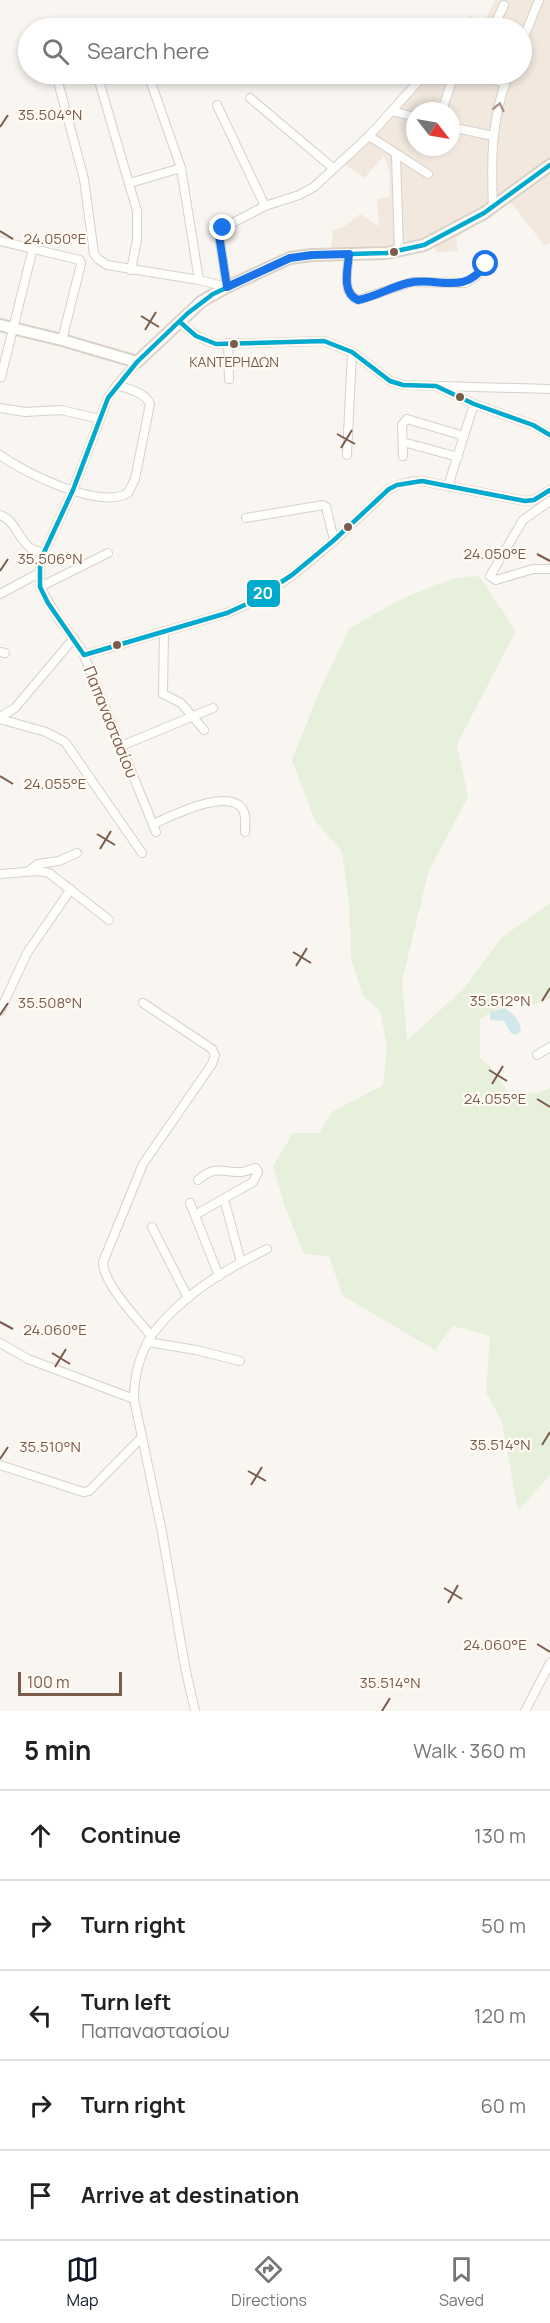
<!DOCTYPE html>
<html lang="en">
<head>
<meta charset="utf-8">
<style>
	body { margin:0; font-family:Manrope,sans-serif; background:#f2f2f2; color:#222 }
	.compass { position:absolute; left:406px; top:102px; width:54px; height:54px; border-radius:50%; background:#fff; box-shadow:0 3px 9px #0003; rotate:121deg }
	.scale { position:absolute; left:18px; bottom:15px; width:104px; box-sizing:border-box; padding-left:6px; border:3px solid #7a5c4d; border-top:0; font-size:16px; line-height:21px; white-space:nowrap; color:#7a5c4d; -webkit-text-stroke:4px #fffaf3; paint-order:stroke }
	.stop { position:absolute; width:18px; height:18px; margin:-14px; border:4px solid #1a73e8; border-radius:50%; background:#fff }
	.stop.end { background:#1a73e8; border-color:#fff; box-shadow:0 2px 6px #0008 }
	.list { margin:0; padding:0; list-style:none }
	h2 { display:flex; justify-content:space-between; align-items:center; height:78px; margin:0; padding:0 24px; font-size:26px }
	h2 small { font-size:20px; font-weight:400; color:#767676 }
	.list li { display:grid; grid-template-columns:39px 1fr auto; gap:18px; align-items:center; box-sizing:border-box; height:90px; padding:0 24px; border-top:2px solid #e0e0e0 }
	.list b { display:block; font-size:22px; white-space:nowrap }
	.list p { margin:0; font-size:20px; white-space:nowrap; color:#767676 }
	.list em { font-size:20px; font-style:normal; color:#767676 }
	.icon { flex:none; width:33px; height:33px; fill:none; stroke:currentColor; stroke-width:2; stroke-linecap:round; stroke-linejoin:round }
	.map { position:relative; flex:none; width:550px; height:1711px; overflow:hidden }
	.search { position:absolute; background:#fff; box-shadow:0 3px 9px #0003; left:18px; right:18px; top:18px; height:66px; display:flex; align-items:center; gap:15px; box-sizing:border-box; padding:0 21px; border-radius:33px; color:#767676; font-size:22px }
	.sheet { height:528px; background:#fff }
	nav { display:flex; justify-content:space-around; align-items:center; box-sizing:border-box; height:84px; border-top:2px solid #e0e0e0; background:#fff; font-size:16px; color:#767676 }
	nav a { display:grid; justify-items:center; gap:3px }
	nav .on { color:#111827 }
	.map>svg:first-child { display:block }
</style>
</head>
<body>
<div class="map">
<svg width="550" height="1711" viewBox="0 0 550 1711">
	<rect width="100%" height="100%" fill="#f9f5f0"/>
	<path fill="#f2e8de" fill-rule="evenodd" d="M495 0H550V243L544 245 509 200 456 238 458 251 436 252 431 235 400 246 331 250 333 230 342 228 360 214 379 226 377 199 389 197 390 172 384 156 364 178 340 161 358 144 422 74H522V28H459L469 16 485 20ZM415 111H451V147H415Z"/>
	<polygon fill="#e7f0db" points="479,576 516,631 457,744 468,797 429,870 402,981 407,1041 465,987 501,938 550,903 550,999 534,1005 512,1001 480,1019 480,1058 491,1067 510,1095 536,1093 550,1088 550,1475 518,1511 502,1422 486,1392 490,1336 453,1326 435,1350 343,1296 329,1256 304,1254 285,1207 273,1166 293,1133 319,1133 332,1112 383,1085 387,1046 380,1010 363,996 351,958 349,902 342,851 315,821 292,760 321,688 349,629 401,599 452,579"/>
	<path fill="#d0e8ea" d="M504 1008C512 1012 520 1020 521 1031L515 1035 511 1033 504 1021 490 1020V1012Z"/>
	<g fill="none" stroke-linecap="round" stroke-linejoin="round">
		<g stroke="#d7d1cb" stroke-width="10">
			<g id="street">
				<polyline points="46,25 46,28"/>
				<polyline points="493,28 504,5"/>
				<polyline points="522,42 539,0"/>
				<polyline points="56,74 84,179 94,254 98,259 107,265 199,280 227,287 219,235 223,228 265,206 299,195 314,187 369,136 425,74"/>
				<polyline points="97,74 137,211 137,240 131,270"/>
				<polyline points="148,74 181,168 199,280"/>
				<polyline points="486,74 504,84"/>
				<polyline points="250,98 333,168"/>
				<polyline points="217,105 265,206"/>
				<polyline points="392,111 415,117"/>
				<polyline points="442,111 454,74"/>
				<polyline points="451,127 493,136"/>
				<polyline points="369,136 428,174"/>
				<polyline points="396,155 399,251"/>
				<polyline points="130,183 181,168"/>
				<path d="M493 207C491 162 491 116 509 74"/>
				<polyline points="0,241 80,260 81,264 62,340"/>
				<path d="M349 254C348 269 341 293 358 300L412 282 465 283 475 277 491 260"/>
				<path d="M180 322C191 333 201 340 216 344L324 341 352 352 390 381 403 385 436 386 474 404 533 425 550 435"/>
				<polyline points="228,343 229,379"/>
				<polyline points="137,362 117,385 108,398 73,490 40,561 40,587 59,620 81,648 156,832"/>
				<polyline points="1,377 33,248"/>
				<polyline points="441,386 550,389"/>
				<polyline points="0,408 25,412 61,410 100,419"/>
				<polyline points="403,442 458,457"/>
				<path d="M0 455C25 473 99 510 128 493L135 479 150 404C145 392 128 389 117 385"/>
				<polyline points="347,455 352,352"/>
				<polyline points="403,456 402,425 407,419 464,436"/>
				<polyline points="448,486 474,404"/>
				<polyline points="550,501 523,520 490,576 496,580 533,569 550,569"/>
				<path d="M0 515C20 522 19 552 44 552"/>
				<polyline points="246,518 323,505 326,507 334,540"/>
				<polyline points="40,587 108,553"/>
				<polyline points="0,594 39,573"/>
				<polyline points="164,631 163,694 181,703 204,730"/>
				<polyline points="0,652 5,653"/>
				<path d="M84 655 227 613C286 591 343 532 389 489 400 483 409 481 422 481L525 501 534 500 550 490"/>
				<polyline points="0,717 15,708 74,638"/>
				<polyline points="0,719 46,732 65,742 142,853"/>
				<polyline points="121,746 213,708"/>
				<path d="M153 824C172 816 226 788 242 808 247 815 245 824 245 832"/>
				<polyline points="29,871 38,864 59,861 77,853"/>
				<polyline points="0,874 38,871 49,873 109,920"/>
				<polyline points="0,1011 27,953 71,889"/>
				<polyline points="537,1055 550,1047"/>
				<polyline points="224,1199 241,1262"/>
				<polyline points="190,1203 219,1276"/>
				<path d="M195 1215 253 1182 258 1172 256 1168C251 1169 246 1172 241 1172 222 1173 217 1164 198 1180"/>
				<polyline points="152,1227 188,1298"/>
				<path d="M151 1336C179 1297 224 1270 267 1249"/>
				<polyline points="148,1342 196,1350 240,1361"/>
				<polyline points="0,1343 28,1359 134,1399 162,1532 185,1667 195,1711"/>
				<path d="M134 1399C134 1375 139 1356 151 1336 138 1319 103 1284 103 1262L143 1164 212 1064 215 1055 212 1049 143 1003"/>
				<polyline points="0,1465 83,1492 89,1491 142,1437"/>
				<polyline points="525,1711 550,1663"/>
			</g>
		</g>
		<g stroke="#d9d2cb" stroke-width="14">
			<polyline id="secondary" points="0,325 62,340 137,362 202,301 227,287 290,258 312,255 387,253 424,245 484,213 550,165"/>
		</g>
		<use href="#street" stroke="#fefefd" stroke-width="8"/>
		<use href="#secondary" stroke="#fefefd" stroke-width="10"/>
		<g stroke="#fffaf3" stroke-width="9">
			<g id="bus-1">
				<polyline points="550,165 484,213 424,245 387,253 312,255 290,258 213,294 188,313 137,362 108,398 73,490 40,561 40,587 48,603 84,655 227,613 249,603 292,575 333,541 389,489 397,485 422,481 525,501 534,500 550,490"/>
				<polyline points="180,322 196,336 216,344 324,341 352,352 390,381 403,385 436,386 474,404 533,425 550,435"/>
			</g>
		</g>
		<use href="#bus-1" stroke="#00a9ce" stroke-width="4.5"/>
	</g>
	<defs><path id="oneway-chevron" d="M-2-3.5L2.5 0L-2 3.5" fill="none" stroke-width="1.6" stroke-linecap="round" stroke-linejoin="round" transform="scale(1.5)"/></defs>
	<use stroke="#a8958b" href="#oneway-chevron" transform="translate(499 107) rotate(-77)"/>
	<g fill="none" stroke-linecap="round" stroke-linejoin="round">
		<path stroke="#1a73e8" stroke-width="8" d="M223 228 219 235 227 287 290 258 312 255 349 254C348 269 341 293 358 300 375 297 391 287 408 283 439 276 463 297 486 264"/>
	</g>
	<path fill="none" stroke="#7a5c4d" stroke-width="2" d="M0 127 8 115M0 231 13 239M141 316 159 327M145 330 156 312M337 434 355 444M341 448 352 430M537 554 550 561M0 571 8 559M0 776 13 784M97 834 115 845M100 849 111 831M293 952 311 963M296 966 307 948M542 1001 550 988M0 1015 8 1003M489 1070 507 1081M492 1084 503 1066M537 1099 550 1107M0 1322 13 1329M52 1353 70 1364M55 1367 66 1349M542 1445 550 1432M0 1459 8 1447M248 1471 266 1481M251 1485 262 1467M444 1588 462 1599M448 1603 458 1585M537 1644 550 1652M382 1711 390 1698"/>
	<g fill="#7a5c4d" stroke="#fffaf3" stroke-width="2">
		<circle cx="394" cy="252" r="5"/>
		<circle cx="234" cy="344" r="5"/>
		<circle cx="460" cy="397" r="5"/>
		<circle cx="348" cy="527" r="5"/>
		<circle cx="117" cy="645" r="5"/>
	</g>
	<g text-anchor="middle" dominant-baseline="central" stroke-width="4.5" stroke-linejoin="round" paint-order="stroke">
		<g font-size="14" fill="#7a5c4d" stroke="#fffaf3">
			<text x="234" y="361">ΚΑΝΤΕΡΗΔΩΝ</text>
		</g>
		<g font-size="16" fill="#7a5c4d" stroke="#fffaf3">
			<text transform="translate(111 722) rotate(68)">Παπαναστασίου</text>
		</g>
	</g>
	<g font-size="15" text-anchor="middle" fill="#7a5c4d" stroke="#fffaf3" stroke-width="4.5" stroke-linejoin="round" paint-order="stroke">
		<text x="50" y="120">35.504°N</text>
		<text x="55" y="244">24.050°E</text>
		<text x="495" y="559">24.050°E</text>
		<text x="50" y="564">35.506°N</text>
		<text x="55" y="789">24.055°E</text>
		<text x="500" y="1006">35.512°N</text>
		<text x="50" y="1008">35.508°N</text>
		<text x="495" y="1104">24.055°E</text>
		<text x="55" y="1335">24.060°E</text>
		<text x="500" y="1450">35.514°N</text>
		<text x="50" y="1452">35.510°N</text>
		<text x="495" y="1650">24.060°E</text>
		<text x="390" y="1688">35.514°N</text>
	</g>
	<rect stroke="#fffaf3" stroke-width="2" x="246" y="579" width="35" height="29" rx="6" fill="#00a9ce"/>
	<g font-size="16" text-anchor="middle" font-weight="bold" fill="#fff">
		<text x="263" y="599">20</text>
	</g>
</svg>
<svg class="compass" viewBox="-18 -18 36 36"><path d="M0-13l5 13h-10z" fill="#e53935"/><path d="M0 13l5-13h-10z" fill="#767676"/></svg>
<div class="scale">100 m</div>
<div class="stop" style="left:486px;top:264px"></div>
<div class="stop end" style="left:223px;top:228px"></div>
<div class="search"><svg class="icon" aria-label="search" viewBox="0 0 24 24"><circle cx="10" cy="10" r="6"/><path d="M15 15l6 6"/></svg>Search here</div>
</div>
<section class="sheet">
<h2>5 min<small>Walk · 360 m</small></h2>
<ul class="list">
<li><svg class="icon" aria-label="ahead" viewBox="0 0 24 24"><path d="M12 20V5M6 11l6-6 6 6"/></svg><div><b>Continue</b></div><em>130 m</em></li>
<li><svg class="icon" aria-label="right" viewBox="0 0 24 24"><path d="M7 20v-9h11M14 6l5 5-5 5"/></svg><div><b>Turn right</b></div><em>50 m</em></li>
<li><svg class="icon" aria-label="left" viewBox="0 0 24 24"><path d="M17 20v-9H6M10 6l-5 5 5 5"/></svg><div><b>Turn left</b><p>Παπαναστασίου</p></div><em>120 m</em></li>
<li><svg class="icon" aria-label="right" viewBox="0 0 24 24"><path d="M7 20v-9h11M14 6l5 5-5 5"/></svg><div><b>Turn right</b></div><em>60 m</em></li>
<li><svg class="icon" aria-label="arrive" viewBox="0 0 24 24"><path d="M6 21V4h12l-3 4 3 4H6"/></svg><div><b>Arrive at destination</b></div></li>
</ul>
</section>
<nav>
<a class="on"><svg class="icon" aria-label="map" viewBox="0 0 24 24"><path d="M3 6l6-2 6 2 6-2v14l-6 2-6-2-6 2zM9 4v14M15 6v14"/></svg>Map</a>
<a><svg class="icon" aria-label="directions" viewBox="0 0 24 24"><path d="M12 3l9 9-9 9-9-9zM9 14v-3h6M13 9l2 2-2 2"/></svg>Directions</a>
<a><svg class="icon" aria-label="saved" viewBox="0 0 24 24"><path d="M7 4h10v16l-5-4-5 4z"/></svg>Saved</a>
</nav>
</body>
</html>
